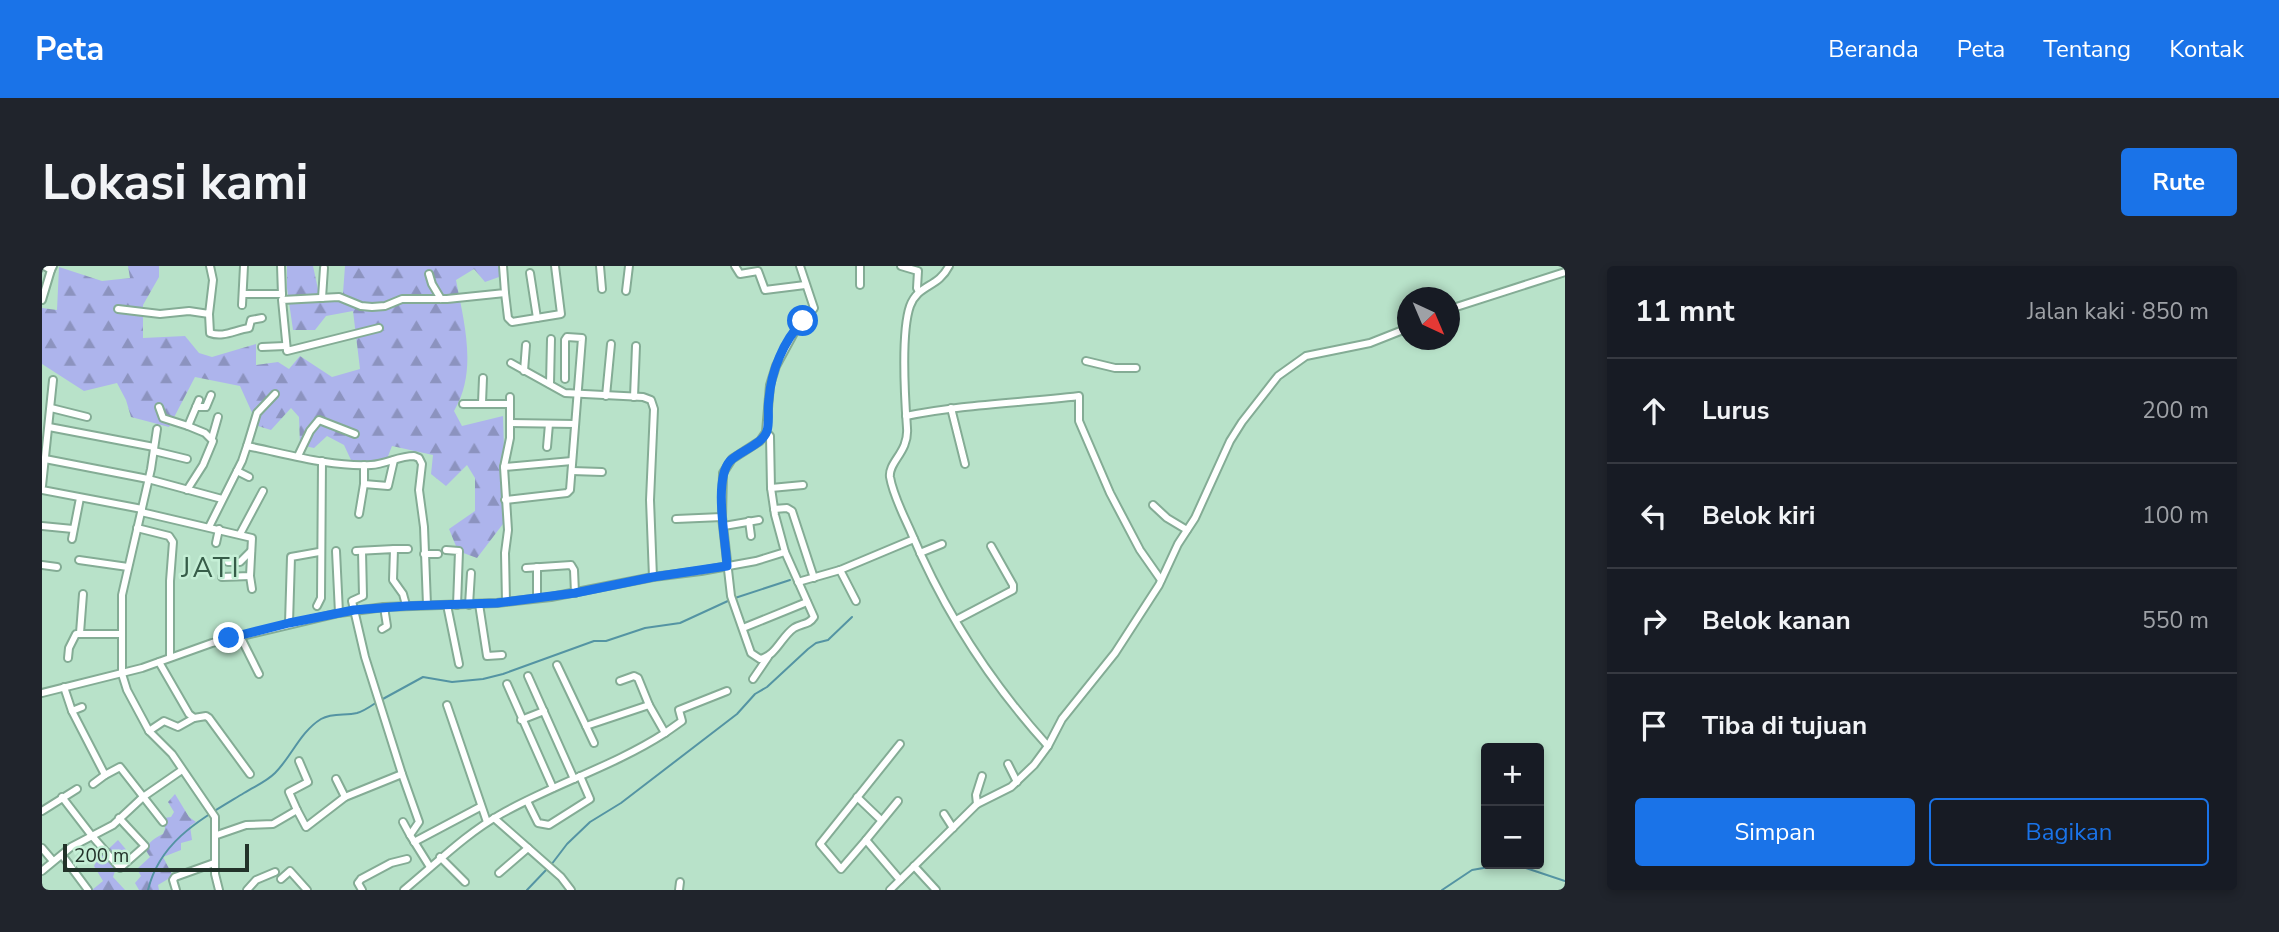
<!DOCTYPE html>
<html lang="id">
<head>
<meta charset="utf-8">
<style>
	body { margin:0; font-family:"Nunito Sans",sans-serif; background:#20242c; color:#f1f3f6 }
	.controls { position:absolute; right:21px; bottom:21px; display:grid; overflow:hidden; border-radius:7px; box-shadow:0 4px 10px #0003 }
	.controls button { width:63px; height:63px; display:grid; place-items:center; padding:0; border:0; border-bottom:2px solid #363941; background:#171b24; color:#f1f3f6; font:35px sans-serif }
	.compass { position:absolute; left:1355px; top:21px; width:63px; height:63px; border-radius:50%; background:#171b24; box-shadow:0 4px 10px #0003; rotate:136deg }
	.scale { position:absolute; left:21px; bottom:18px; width:186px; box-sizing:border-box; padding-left:7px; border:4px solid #223229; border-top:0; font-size:19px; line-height:24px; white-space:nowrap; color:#223229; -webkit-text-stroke:5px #c5efd6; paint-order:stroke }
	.stop { position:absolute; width:21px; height:21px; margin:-16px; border:5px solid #1a73e8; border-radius:50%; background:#fff }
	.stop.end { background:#1a73e8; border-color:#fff; box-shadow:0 2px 7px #0008 }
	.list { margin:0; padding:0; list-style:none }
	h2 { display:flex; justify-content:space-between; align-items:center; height:91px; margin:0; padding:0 28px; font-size:30px }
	h2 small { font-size:23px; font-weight:400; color:#9ea1a6 }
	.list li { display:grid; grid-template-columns:46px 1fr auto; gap:21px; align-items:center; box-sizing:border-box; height:105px; padding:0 28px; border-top:2px solid #363941 }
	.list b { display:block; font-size:26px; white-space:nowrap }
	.list em { font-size:23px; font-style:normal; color:#9ea1a6 }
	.actions { display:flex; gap:14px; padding:21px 28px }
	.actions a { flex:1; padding:16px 0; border:2px solid #1a73e8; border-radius:7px; text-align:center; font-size:24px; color:#1a73e8 }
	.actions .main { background:#1a73e8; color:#fff }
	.icon { flex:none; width:38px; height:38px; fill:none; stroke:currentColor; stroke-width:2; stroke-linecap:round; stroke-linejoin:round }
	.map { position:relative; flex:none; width:1523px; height:624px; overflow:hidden; border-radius:7px }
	header { display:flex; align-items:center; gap:42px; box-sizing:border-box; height:98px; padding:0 35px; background:#1a73e8; color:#fff }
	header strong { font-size:33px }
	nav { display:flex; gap:38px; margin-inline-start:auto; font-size:24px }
	.intro { display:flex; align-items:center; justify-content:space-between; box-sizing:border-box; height:168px; padding:0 42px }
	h1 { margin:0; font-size:49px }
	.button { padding:18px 32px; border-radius:7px; background:#1a73e8; color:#fff; font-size:24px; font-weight:700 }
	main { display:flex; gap:42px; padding:0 42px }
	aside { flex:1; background:#171b24; border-radius:7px; box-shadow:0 4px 10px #0003 }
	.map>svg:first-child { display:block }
</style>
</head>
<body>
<header>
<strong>Peta</strong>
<nav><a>Beranda</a><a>Peta</a><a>Tentang</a><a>Kontak</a></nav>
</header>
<div class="intro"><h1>Lokasi kami</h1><a class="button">Rute</a></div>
<main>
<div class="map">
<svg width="1523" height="624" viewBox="0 0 1523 624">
	<defs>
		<pattern id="forest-firs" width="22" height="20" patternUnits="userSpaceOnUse" patternTransform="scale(1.75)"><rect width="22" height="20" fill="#adb4ec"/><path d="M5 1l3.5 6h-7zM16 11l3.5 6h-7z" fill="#8c93bf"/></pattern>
	</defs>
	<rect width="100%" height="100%" fill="#b8e2c9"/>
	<g fill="url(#forest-firs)">
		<path d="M86 0H117V11L101 39V72L143 70 157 87 170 91 214 78V99L236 96 247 103 258 90 290 111 318 103 311 45 284 50 273 64H251L245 22V0H271L277 28 298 34 301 27 303 0H464L457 11 443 16 432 3 414 14C422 57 436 105 412 145L420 160 461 150 464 254 435 292 416 285 407 263 433 245V212L425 199 404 220 389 208 391 189 350 180 343 198 309 194 302 179 285 170 272 182 258 179 257 151 249 142 229 164 216 160 198 120 153 111 127 161 89 151 84 134 75 117 42 125 0 98V42L15 44 17 1 60 15 88 12Z"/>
		<path d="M133 528 147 551 154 556 148 560 150 574 139 577V584L121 591 131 610 116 619 117 624H97L93 617 99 610 95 603 108 591 103 583C109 575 112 572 121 568L123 563 122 552 129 551 132 546 126 536Z"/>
		<polygon points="76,574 87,587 75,599 71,611 83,624 50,624 61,615 52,600 55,594"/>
	</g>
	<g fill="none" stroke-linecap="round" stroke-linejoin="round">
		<g stroke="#5494a3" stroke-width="2">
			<polyline points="693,332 748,314"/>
			<polyline points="339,434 381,411 410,416 441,413 461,408 552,375 564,375 603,362 638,357 688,334"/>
			<polyline points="1472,598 1523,615"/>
			<polyline points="509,599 525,578 548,556 579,537 695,448 713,428 725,421 766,383 774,377 786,374 810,351"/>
			<path d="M106 624C118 574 161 552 202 527 213 520 224 516 233 507 250 490 258 466 279 453 291 446 303 450 315 447 322 445 329 440 335 436"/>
			<polyline points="485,624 505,603"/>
			<polyline points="1400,624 1430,604 1464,598"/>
		</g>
		<g stroke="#84ac95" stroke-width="10">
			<g id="street">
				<polyline points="2,0 9,4 11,0"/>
				<polyline points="239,0 240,29"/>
				<polyline points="558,0 560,23"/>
				<polyline points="693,0 698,8 716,5 723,24 763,19"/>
				<polyline points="859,0 876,5 875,22 877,26"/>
				<path d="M907 0C896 22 876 18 868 40 859 66 863 134 865 162 867 186 846 196 848 211 851 229 861 248 869 266 902 345 948 416 1006 480"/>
				<polyline points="488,7 495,52"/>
				<polyline points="387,8 390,18 399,33"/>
				<polyline points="818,19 818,0"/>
				<polyline points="584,25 587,0"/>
				<polyline points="463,27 466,52 470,56 519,48 513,0"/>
				<polyline points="202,28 240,28"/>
				<polyline points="280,32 282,2"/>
				<polyline points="0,34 9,4"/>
				<polyline points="200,39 202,0"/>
				<polyline points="76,43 118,48 147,45 167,48 171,14 168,0"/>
				<polyline points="1408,43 1523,6"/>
				<path d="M167 48 168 67C181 72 193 64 207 62L209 54 220 52"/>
				<polyline points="337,62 245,85 240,34 297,31 319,40 330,41 343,40 360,33 405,33 463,27 461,0"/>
				<polyline points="220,81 243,80"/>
				<polyline points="1044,95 1073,102 1094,102"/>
				<polyline points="469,97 523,127 601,131 609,134 612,143 608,234 611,311"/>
				<polyline points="482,105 484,79"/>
				<polyline points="508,118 509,73"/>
				<polyline points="564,130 569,78"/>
				<polyline points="592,131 594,80"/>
				<polyline points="440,137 441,112"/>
				<polyline points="421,138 468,138"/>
				<polyline points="117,141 121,152 146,160"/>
				<polyline points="154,141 164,141 169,129"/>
				<polyline points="9,142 45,151"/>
				<polyline points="909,142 923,198"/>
				<path d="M864 150C922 138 979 137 1037 130V155L1068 227 1098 284 1119 314"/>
				<polyline points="468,157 533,158"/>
				<polyline points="7,161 112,181"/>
				<polyline points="115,163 109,203 80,329 80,408 85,424 107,465 130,488 173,551 173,608 177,624"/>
				<path d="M724 166 728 170 729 222 733 249 743 286 772 351C767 359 760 357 752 362 739 371 734 390 718 393L709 387 689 330 680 251 681 207 690 193 718 175 724 166 728 119 734 100 753 65 772 42 758 0"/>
				<polyline points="170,172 176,151"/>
				<polyline points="205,180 215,147 233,128"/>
				<polyline points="505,181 507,158"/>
				<polyline points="112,185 145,193"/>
				<polyline points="256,190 268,165 277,154 313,168"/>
				<polyline points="3,193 106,213 180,233"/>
				<polyline points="462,201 530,195"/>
				<polyline points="195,205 207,211"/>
				<polyline points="530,205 560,206"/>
				<polyline points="322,218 322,199"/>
				<polyline points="0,220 11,114"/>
				<polyline points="729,222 761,219"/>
				<polyline points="0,224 100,243"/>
				<polyline points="145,224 161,199 171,175 163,167 146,160 157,134"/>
				<polyline points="463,234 525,227 528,224 540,72 525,71 523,74 523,113"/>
				<polyline points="1111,239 1125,252 1145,264"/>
				<polyline points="732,243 745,242 750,245 772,312"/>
				<polyline points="99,246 210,272 208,310 180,311"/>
				<polyline points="317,248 322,218 346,220 352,194"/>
				<polyline points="634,253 680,251"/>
				<polyline points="707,255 709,270"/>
				<polyline points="0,260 31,263"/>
				<polyline points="682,260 717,254"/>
				<path d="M167 261 200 195 205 180C245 188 288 201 329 199 344 198 357 190 372 190L377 192 380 198 377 224 382 261 385 339"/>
				<polyline points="95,262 127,270 131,276 128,315 128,391"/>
				<polyline points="198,268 221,225"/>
				<polyline points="30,273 38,232"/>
				<polyline points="174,277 177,263"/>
				<polyline points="352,283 366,283"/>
				<polyline points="404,284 417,285 415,339"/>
				<polyline points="294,285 297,347"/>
				<polyline points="314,285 352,283 351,314 361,328 364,339"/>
				<polyline points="320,285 321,330 310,335 323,391 360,508"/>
				<polyline points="878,287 900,278"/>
				<polyline points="382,288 396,288"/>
				<polyline points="37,294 86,301"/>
				<polyline points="186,296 198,296 209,285"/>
				<polyline points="0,299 15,301"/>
				<polyline points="495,301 495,332"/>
				<polyline points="484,302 529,299 532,304 533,327"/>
				<polyline points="798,304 814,335"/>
				<polyline points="208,310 210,323"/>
				<polyline points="756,316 798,304 872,273"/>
				<polyline points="464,336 463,287 466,264 462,201 468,172 468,131"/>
				<polyline points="437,338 445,390 460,389"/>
				<polyline points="405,339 417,398"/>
				<polyline points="427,339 429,307"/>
				<polyline points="275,340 279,332 280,195"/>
				<polyline points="914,354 971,324 971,319 949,280"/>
				<polyline points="247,357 249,291 277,286"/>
				<polyline points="701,362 765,336"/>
				<polyline points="340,363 345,360 342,341"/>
				<polyline points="38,367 41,328"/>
				<polyline points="198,370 217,408"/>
				<polyline points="26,392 27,382 34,368 80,368"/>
				<polyline points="117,396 147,448 152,452 164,450 167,452 208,508"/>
				<polyline points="486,410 532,513"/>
				<polyline points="711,413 726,391"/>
				<polyline points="578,415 592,410 596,412 607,439"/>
				<polyline points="465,418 511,522"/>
				<polyline points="22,421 30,445 63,509 78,501 121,556"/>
				<polyline points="0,427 100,402 170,377 297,347 342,341 455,337 509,331 611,311 659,305 714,295 743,286"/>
				<polyline points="405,439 445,556"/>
				<polyline points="30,445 40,441"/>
				<polyline points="479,454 502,445"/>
				<polyline points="544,460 552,477"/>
				<polyline points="107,465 122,455 136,461 152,452"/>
				<polyline points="623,467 640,455 637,444 685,425"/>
				<polyline points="966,498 975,516"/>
				<polyline points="294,513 303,531"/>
				<polyline points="51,518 63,509"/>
				<polyline points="20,531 50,570 78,602 103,580 77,552"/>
				<polyline points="815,531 839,554"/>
				<polyline points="485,535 496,557 507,559 548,533 538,510"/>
				<polyline points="935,538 934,529 940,510"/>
				<polyline points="255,544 247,526 266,516 257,495"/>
				<polyline points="0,545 35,523"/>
				<polyline points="902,548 911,562"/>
				<polyline points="452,552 519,611 529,624"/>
				<polyline points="361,556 368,569"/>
				<polyline points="175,569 204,559 231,558 255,544 264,561 303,531 360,508 377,556 368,569 388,601"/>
				<polyline points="824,574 856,535"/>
				<polyline points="372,576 438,541"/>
				<polyline points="0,582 11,595"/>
				<polyline points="20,589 46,624"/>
				<polyline points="398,591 423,616"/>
				<polyline points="872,600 894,624"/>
				<polyline points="0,605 29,581 71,559 101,531 140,504"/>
				<polyline points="457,607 486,582"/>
				<polyline points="239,613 248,605 265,624"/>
				<polyline points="858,614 824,574 799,603 778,578 858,478"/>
				<polyline points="134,624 131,614 133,611 172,597"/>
				<polyline points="205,624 214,614 233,606"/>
				<polyline points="320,624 316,617 319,613 349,597 365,593"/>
				<path d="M362 624C394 598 422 569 459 548 512 518 572 500 623 467L607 439 544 460 515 399"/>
				<polyline points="637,624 638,616"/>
				<polyline points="848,624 935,538 969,521 992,499 1006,480 1020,453 1073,387 1117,319 1136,278 1153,252 1188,175 1200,156 1236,110 1264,90 1328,77 1366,62"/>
			</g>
		</g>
		<use href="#street" stroke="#fff" stroke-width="6"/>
	</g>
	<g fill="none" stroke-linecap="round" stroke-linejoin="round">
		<path stroke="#1a73e8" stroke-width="9" d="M187 372 247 357 312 344 364 340 455 337 533 327 611 311 685 300C684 275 671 214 688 195 698 185 720 179 725 165 728 155 725 143 727 133 729 106 741 75 761 55"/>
	</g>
	<g text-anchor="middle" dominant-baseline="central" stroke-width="5" stroke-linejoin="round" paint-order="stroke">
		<g font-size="28" letter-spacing="2" fill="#365c48" stroke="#c5efd6">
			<text x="169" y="302">JATI</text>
		</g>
	</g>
</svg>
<div class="controls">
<button>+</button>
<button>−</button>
</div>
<svg class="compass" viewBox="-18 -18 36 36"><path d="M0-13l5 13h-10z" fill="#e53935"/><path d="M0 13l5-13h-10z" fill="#9ea1a6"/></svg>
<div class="scale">200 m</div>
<div class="stop" style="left:761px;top:55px"></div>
<div class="stop end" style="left:187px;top:372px"></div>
</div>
<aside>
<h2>11 mnt<small>Jalan kaki · 850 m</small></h2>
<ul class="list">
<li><svg class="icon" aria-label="ahead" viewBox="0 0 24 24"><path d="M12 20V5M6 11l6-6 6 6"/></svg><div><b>Lurus</b></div><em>200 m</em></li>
<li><svg class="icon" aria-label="left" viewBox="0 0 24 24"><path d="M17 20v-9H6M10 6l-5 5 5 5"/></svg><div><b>Belok kiri</b></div><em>100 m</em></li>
<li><svg class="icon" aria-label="right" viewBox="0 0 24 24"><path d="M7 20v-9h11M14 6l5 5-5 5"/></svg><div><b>Belok kanan</b></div><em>550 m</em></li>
<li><svg class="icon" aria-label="arrive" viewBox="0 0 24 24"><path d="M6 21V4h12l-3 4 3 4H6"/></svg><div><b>Tiba di tujuan</b></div></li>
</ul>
<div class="actions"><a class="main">Simpan</a><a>Bagikan</a></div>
</aside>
</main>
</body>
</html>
